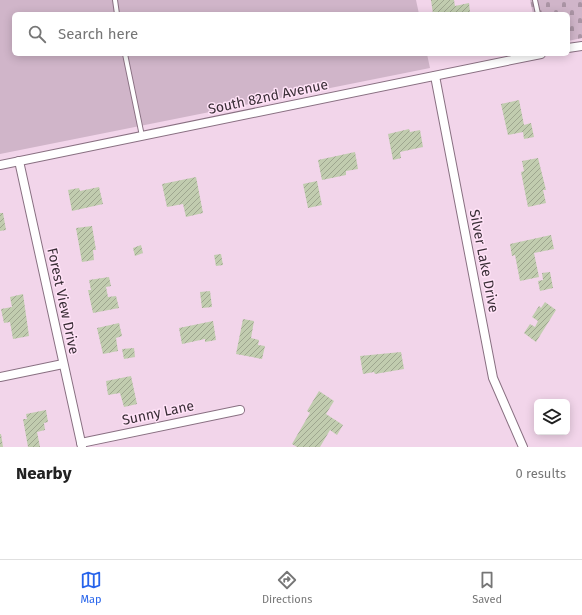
<!DOCTYPE html>
<html lang="en">
<head>
<meta charset="utf-8">
<style>
	body { margin:0; font-family:"Fira Sans",sans-serif; background:#f2f2f2; color:#222 }
	.controls { position:absolute; right:12px; bottom:12px; display:grid; overflow:hidden; border-radius:6px; box-shadow:0 2px 10px #0003 }
	.controls button { width:36px; height:36px; display:grid; place-items:center; padding:0; border:0; border-bottom:1px solid #e0e0e0; background:#fff; color:#222; font:20px sans-serif }
	.list { margin:0; padding:0; list-style:none }
	h2 { display:flex; justify-content:space-between; align-items:center; height:52px; margin:0; padding:0 16px; font-size:17px }
	h2 small { font-size:13px; font-weight:400; color:#767676 }
	.icon { flex:none; width:22px; height:22px; fill:none; stroke:currentColor; stroke-width:2; stroke-linecap:round; stroke-linejoin:round }
	.map { position:relative; flex:none; width:582px; height:447px; overflow:hidden }
	.search { position:absolute; background:#fff; box-shadow:0 2px 10px #0003; left:12px; right:12px; top:12px; height:44px; display:flex; align-items:center; gap:10px; box-sizing:border-box; padding:0 14px; border-radius:6px; color:#767676; font-size:15px }
	.sheet { height:112px; background:#fff }
	nav { display:flex; justify-content:space-around; align-items:center; box-sizing:border-box; height:56px; border-top:1px solid #e0e0e0; background:#fff; font-size:11px; color:#767676 }
	nav a { display:grid; justify-items:center; gap:2px }
	nav .on { color:#2563eb }
	.map>svg:first-child { display:block }
</style>
</head>
<body>
<div class="map">
<svg width="582" height="447" viewBox="0 0 582 447">
	<defs>
		<pattern id="cemetery-stones" width="16" height="16" patternUnits="userSpaceOnUse"><rect width="16" height="16" fill="#d0b5c9"/><path d="M2 7V4a2 2 0 0 1 4 0v3zM10 15v-3a2 2 0 0 1 4 0v3z" fill="#aa94a4"/></pattern>
		<pattern id="building-hatch" width="6" height="6" patternUnits="userSpaceOnUse"><rect width="6" height="6" fill="#c1ccaf"/><path d="M-1 1l2-2M0 6l6-6M5 7l2-2" fill="none" stroke="#9ea68f"/></pattern>
	</defs>
	<rect width="100%" height="100%" fill="#f2d5ea"/>
	<polygon fill="#d0b5c9" points="0,0 416,0 419,14 14,14 14,54 427,54 430,68 0,154"/>
	<polygon fill="url(#cemetery-stones)" points="530,0 582,0 582,38 568,41 568,14 533,14"/>
	<g fill="url(#building-hatch)">
		<polygon points="431,0 454,0 455,6 469,3 470,12 433,14"/>
		<polygon points="519,100 524,125 531,123 534,137 524,139 523,132 508,135 501,104"/>
		<polygon points="409,129 410,132 420,130 423,147 400,152 401,158 393,160 388,134"/>
		<polygon points="355,152 358,169 346,171 346,175 322,180 318,160"/>
		<polygon points="538,158 546,190 543,190 546,203 528,207 521,172 524,171 522,161"/>
		<polygon points="196,177 203,213 186,217 183,204 167,207 162,184"/>
		<polygon points="317,181 322,205 308,208 303,184"/>
		<polygon points="99,187 103,204 72,211 68,190 79,188 80,191"/>
		<polygon points="0,213 3,213 6,230 0,231"/>
		<polygon points="92,226 96,250 93,250 94,260 82,262 76,228"/>
		<polygon points="551,235 554,249 534,253 539,277 520,281 515,255 512,256 510,244"/>
		<polygon points="141,245 143,253 135,256 133,248"/>
		<polygon points="221,254 223,265 216,266 214,255"/>
		<polygon points="550,272 553,288 540,291 538,281 543,280 542,273"/>
		<polygon points="109,277 111,286 106,287 108,297 116,296 119,308 93,313 88,290 91,290 89,280"/>
		<polygon points="210,291 212,307 202,308 200,292"/>
		<polygon points="23,294 29,336 13,339 10,322 4,323 1,309 12,307 10,297"/>
		<polygon points="545,302 556,310 536,342 524,333 530,324 535,327 538,321 532,317 539,306 541,308"/>
		<polygon points="243,319 254,321 251,338 259,340 258,345 265,346 262,359 236,354"/>
		<polygon points="213,321 216,340 205,342 205,339 182,344 179,328"/>
		<polygon points="119,323 122,336 116,338 118,351 103,354 97,328"/>
		<polygon points="134,348 135,357 124,359 122,349"/>
		<polygon points="401,352 404,369 375,374 374,372 363,374 360,356"/>
		<polygon points="131,376 137,404 124,407 120,393 108,395 106,381"/>
		<polygon points="319,391 334,401 326,414 343,425 337,435 330,430 320,447 297,447 292,444 310,413 307,411"/>
		<polygon points="46,410 48,422 44,423 45,430 37,432 40,447 28,447 23,419 27,419 26,414"/>
		<polygon points="0,434 1,434 3,447 0,447"/>
	</g>
	<g fill="none" stroke-linecap="round" stroke-linejoin="round">
		<g stroke="#897082" stroke-width="6">
			<g id="service">
				<polyline points="115,0 117,14"/>
				<polyline points="535,0 538,14"/>
				<polyline points="125,54 142,136"/>
			</g>
		</g>
		<g stroke="#897082" stroke-width="10">
			<g id="minor">
				<polyline points="568,48 582,46"/>
				<polyline points="435,76 493,378 523,447"/>
				<polyline points="19,161 82,447"/>
				<polyline points="0,165 541,54"/>
				<polyline points="0,377 63,364"/>
				<polyline points="81,443 240,410"/>
			</g>
		</g>
		<use href="#service" stroke="#fff" stroke-width="4"/>
		<use href="#minor" stroke="#fff" stroke-width="8"/>
	</g>
	<g text-anchor="middle" dominant-baseline="central" stroke-width="3" stroke-linejoin="round" paint-order="stroke">
		<g font-size="14" fill="#382d35" stroke="#ffe2f7">
			<text transform="translate(268 97) rotate(-12)">South 82nd Avenue</text>
			<text transform="translate(484 261) rotate(79)">Silver Lake Drive</text>
			<text transform="translate(63 301) rotate(78)">Forest View Drive</text>
			<text transform="translate(158 413) rotate(-12)">Sunny Lane</text>
		</g>
	</g>
</svg>
<div class="controls">
<button><svg class="icon" aria-label="layers" viewBox="0 0 24 24"><path d="M12 4l9 5-9 5-9-5zM3 14l9 5 9-5"/></svg></button>
</div>
<div class="search"><svg class="icon" aria-label="search" viewBox="0 0 24 24"><circle cx="10" cy="10" r="6"/><path d="M15 15l6 6"/></svg>Search here</div>
</div>
<section class="sheet">
<h2>Nearby<small>0 results</small></h2>
<ul class="list">
</ul>
</section>
<nav>
<a class="on"><svg class="icon" aria-label="map" viewBox="0 0 24 24"><path d="M3 6l6-2 6 2 6-2v14l-6 2-6-2-6 2zM9 4v14M15 6v14"/></svg>Map</a>
<a><svg class="icon" aria-label="directions" viewBox="0 0 24 24"><path d="M12 3l9 9-9 9-9-9zM9 14v-3h6M13 9l2 2-2 2"/></svg>Directions</a>
<a><svg class="icon" aria-label="saved" viewBox="0 0 24 24"><path d="M7 4h10v16l-5-4-5 4z"/></svg>Saved</a>
</nav>
</body>
</html>
